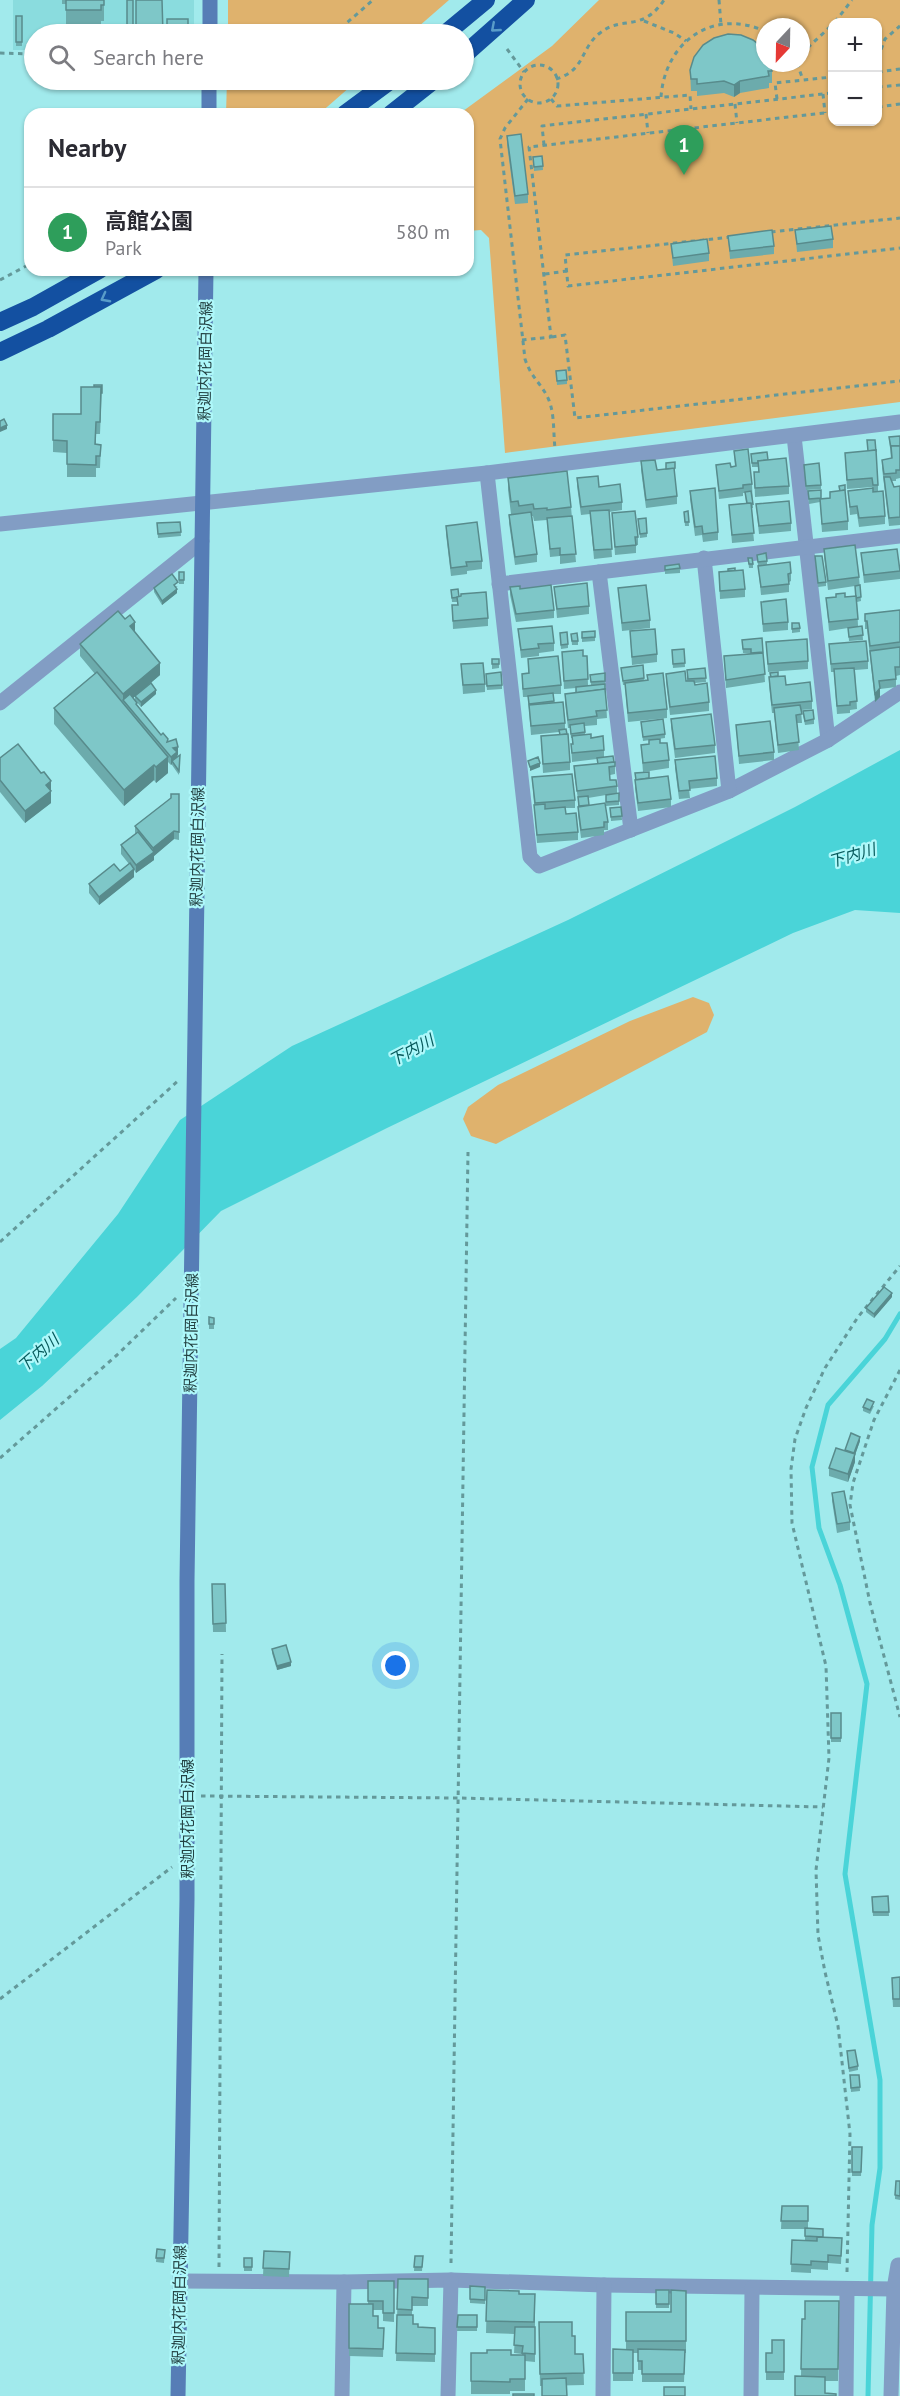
<!DOCTYPE html>
<html lang="en">
<head>
<meta charset="utf-8">
<style>
	body { margin:0; font-family:"PT Sans","Noto Sans JP",sans-serif; background:#f7f7f7; color:#2b2b33 }
	.controls { position:absolute; right:18px; top:18px; display:grid; overflow:hidden; border-radius:12px; box-shadow:0 2px 4px #0004 }
	.controls button { width:54px; height:54px; display:grid; place-items:center; padding:0; border:0; border-bottom:2px solid #e1e1e2; background:#fff; color:#2b2b33; font:30px sans-serif }
	.compass { position:absolute; left:756px; top:18px; width:54px; height:54px; border-radius:50%; background:#fff; box-shadow:0 2px 4px #0004; rotate:202deg }
	.you { position:absolute; left:396px; top:1666px; width:21px; height:21px; margin:-15px; border:4px solid #fff; border-radius:50%; background:#1a73e8; box-shadow:0 0 0 9px #1a73e833 }
	.badge { display:grid; place-items:center; width:39px; height:39px; border-radius:50%; background:#ea580c; color:#fff; font-size:20px; font-weight:700 }
	.pin { position:absolute; translate:-50% -50px; filter:drop-shadow(0 2px 3px #0008) }
	.pin::after { content:''; position:absolute; top:32px; width:21px; height:18px; background:inherit; clip-path:polygon(0 0,100% 0,50% 100%) }
	.list { margin:0; padding:0; list-style:none }
	h2 { display:flex; justify-content:space-between; align-items:center; height:78px; margin:0; padding:0 24px; font-size:26px }
	h2 small { font-size:20px; font-weight:400; color:#7c7c81 }
	.list li { display:grid; grid-template-columns:39px 1fr auto; gap:18px; align-items:center; box-sizing:border-box; height:90px; padding:0 24px; border-top:2px solid #e1e1e2 }
	.list b { display:block; font-size:22px; white-space:nowrap }
	.list p { margin:0; font-size:20px; white-space:nowrap; color:#7c7c81 }
	.list em { font-size:20px; font-style:normal; color:#7c7c81 }
	.icon { flex:none; width:33px; height:33px; fill:none; stroke:currentColor; stroke-width:2; stroke-linecap:round; stroke-linejoin:round }
	.map { position:relative; flex:none; width:900px; height:2396px; overflow:hidden }
	.search { position:absolute; background:#fff; box-shadow:0 2px 4px #0004; left:24px; top:24px; width:450px; height:66px; display:flex; align-items:center; gap:15px; box-sizing:border-box; padding:0 21px; border-radius:33px; color:#7c7c81; font-size:22px }
	.panel { position:absolute; background:#fff; box-shadow:0 2px 4px #0004; left:24px; top:108px; width:450px; height:168px; border-radius:18px }
	.map>svg:first-child { display:block }
</style>
</head>
<body>
<div class="map">
<svg width="900" height="2396" viewBox="0 0 900 2396">
	<rect width="100%" height="100%" fill="#a1eaec"/>
	<polygon fill="#8adcde" points="13,0 194,0 194,34 34,34 34,50 13,50"/>
	<g fill="#dfb26d" fill-rule="evenodd">
		<polygon points="228,0 449,0 410,34 228,34"/>
		<path d="M599 0H900V402L505 453 489 238 481 230 468 231V114H459L552 46ZM832 22H878V122H832ZM765 27H801V63H765Z"/>
		<polygon points="227,80 358,80 319,114 226,114"/>
		<polygon points="693,997 709,1003 714,1015 707,1032 496,1144 471,1136 463,1119 468,1107 498,1085 630,1021"/>
	</g>
	<polygon fill="#4ad4d8" points="900,750 900,913 855,910 793,933 387,1128 221,1211 137,1297 42,1386 0,1420 0,1349 16,1338 118,1214 180,1120 292,1046 568,920 795,807"/>
	<g fill="none" stroke-linecap="round" stroke-linejoin="round">
		<polyline stroke="#4ad4d8" stroke-width="5" points="868,2396 872,2225 880,2168 880,2080 845,1874 867,1684 840,1585 819,1528 812,1467 828,1405 885,1339 900,1314"/>
		<g stroke="#64999a" stroke-width="3" stroke-dasharray="4.5 4.5" stroke-linecap="butt">
			<polyline points="719,0 721,25"/>
			<polyline points="644,21 674,33 686,41"/>
			<polyline points="835,22 852,0"/>
			<polyline points="334,34 373,0"/>
			<polyline points="507,49 524,72"/>
			<polyline points="0,53 34,54"/>
			<polyline points="801,54 832,25"/>
			<polyline points="878,58 885,39 900,26"/>
			<polyline points="797,63 803,80"/>
			<circle cx="539" cy="84" r="19"/>
			<polyline points="878,72 900,69"/>
			<path d="M556 79C586 70 580 48 600 33 622 15 642 33 664 0"/>
			<polyline points="878,87 900,85"/>
			<polyline points="823,94 825,113"/>
			<path d="M661 97C665 42 712 8 765 31"/>
			<path d="M528 99 505 128 500 139 525 359C531 377 539 381 547 396 555 411 553 431 555 448"/>
			<polyline points="551,99 557,106 690,95 691,109"/>
			<polyline points="777,99 775,83 832,77"/>
			<polyline points="735,104 737,123"/>
			<polyline points="878,107 900,104"/>
			<polyline points="646,114 648,133"/>
			<polyline points="544,145 542,126 832,93"/>
			<polyline points="771,232 900,218"/>
			<polyline points="731,237 565,255 568,286 900,248"/>
			<polyline points="545,274 567,271"/>
			<polyline points="0,280 30,264"/>
			<polyline points="552,337 565,335 575,418 900,381"/>
			<polyline points="522,340 551,337 529,147 832,112"/>
			<polyline points="0,1242 179,1080"/>
			<polyline points="900,1370 874,1420 853,1483 850,1505 870,1603 900,1717"/>
			<polyline points="0,1458 117,1355 176,1298"/>
			<polyline points="201,1796 458,1798 823,1807"/>
			<polyline points="0,1999 172,1867"/>
			<polyline points="451,2263 468,1152"/>
			<polyline points="219,2267 222,1654"/>
			<polyline points="847,2272 850,2134 838,2026 825,1972 818,1935 816,1870 829,1758 826,1666 792,1523 791,1469 795,1439 806,1408 825,1368 858,1317 900,1266"/>
		</g>
		<g stroke="#829dc4" stroke-width="15">
			<polyline points="794,436 828,740"/>
			<polyline points="487,473 530,857 539,866 729,791 828,740 900,692"/>
			<polyline points="704,558 729,791"/>
			<polyline points="599,572 631,830"/>
			<polyline points="499,584 900,536"/>
			<polyline points="0,703 202,541"/>
			<polyline points="180,2281 344,2282 451,2280 604,2285 894,2289"/>
			<polyline points="342,2396 344,2282"/>
			<polyline points="448,2396 451,2280"/>
			<polyline points="603,2396 604,2285"/>
			<polyline points="751,2396 752,2288"/>
			<polyline points="846,2396 847,2289"/>
			<polyline points="891,2396 894,2289 898,2265 900,2265"/>
		</g>
		<polyline stroke="#829dc4" stroke-width="15" points="0,524 487,473 900,422"/>
		<g stroke="#567db6" stroke-width="15">
			<polyline points="210,34 210,0"/>
			<polyline points="209,114 209,80"/>
			<polyline points="178,2396 187,1899 187,1581 206,270"/>
		</g>
		<g stroke="#1350a1" stroke-width="18">
			<polyline points="445,34 486,0"/>
			<polyline points="464,55 526,0"/>
			<polyline points="345,114 391,80"/>
			<polyline points="391,114 434,80"/>
			<polyline points="0,322 33,307 99,270"/>
			<polyline points="0,352 48,329 156,270"/>
		</g>
	</g>
	<g fill="#6cabac">
		<polygon points="62,0 104,0 104,21 101,21 101,26 66,26 66,4 62,4"/>
		<rect x="16" y="16" width="6" height="30"/>
		<polygon points="690,70 772,71 772,83 769,83 769,88 740,93 734,97 724,93 697,96 697,91 691,91"/>
		<polygon points="507,136 528,194 528,203 515,204 507,145"/>
		<polygon points="542,156 543,170 534,171 533,157"/>
		<polygon points="795,230 833,239 833,248 797,252"/>
		<polygon points="728,236 774,246 774,254 730,259"/>
		<polygon points="671,244 709,253 709,261 673,266"/>
		<polygon points="556,371 567,380 567,384 557,385"/>
		<polygon points="102,385 100,434 96,434 96,444 101,445 100,468 96,468 96,477 67,477 67,453 53,452 53,414 81,414 94,387"/>
		<polygon points="900,436 900,478 896,479 896,481 892,481 894,487 900,486 900,525 889,526 882,468 882,460 891,459 889,437"/>
		<polygon points="734,451 752,484 753,508 751,508 754,541 732,543 729,505 746,503 745,493 743,493 743,496 719,499 716,465 731,467 735,467"/>
		<polygon points="845,453 878,485 878,492 885,516 885,524 859,527 857,514 850,515 848,491 872,488 872,487 847,489"/>
		<polygon points="751,454 768,460 789,486 789,494 755,497 754,472 758,472 758,467 752,467"/>
		<polygon points="641,461 657,470 666,469 666,463 675,468 675,472 674,473 677,496 677,504 646,508 641,470"/>
		<polygon points="804,465 821,485 821,489 806,490"/>
		<polygon points="508,478 571,507 576,562 560,564 560,556 550,557 547,520 534,521 533,516 532,516 537,554 537,562 515,565 509,523 509,515 511,514 508,490"/>
		<polygon points="577,478 599,487 622,502 622,510 609,512 612,557 594,559 590,514 581,515 577,486"/>
		<polygon points="821,490 821,499 830,498 830,492 848,521 848,530 822,532 820,502 809,504 808,495 808,491"/>
		<polygon points="690,491 718,532 718,540 703,542 702,535 695,536 690,499"/>
		<polygon points="756,504 791,523 791,531 759,534"/>
		<polygon points="688,511 689,526 685,526 684,512"/>
		<polygon points="612,513 638,537 638,545 636,545 636,553 615,555"/>
		<polygon points="638,519 647,533 647,537 640,538"/>
		<polygon points="180,522 181,536 158,538 157,523"/>
		<polygon points="446,526 482,561 482,569 467,571 467,574 451,576 446,534"/>
		<polygon points="824,549 859,577 861,601 857,602 858,626 862,626 863,640 849,641 848,628 829,631 826,598 855,596 855,586 828,590 824,557"/>
		<polygon points="861,553 900,571 900,579 864,583"/>
		<polygon points="757,555 767,561 767,565 791,573 791,581 789,582 789,592 761,595"/>
		<polygon points="815,556 826,582 826,586 818,587"/>
		<polygon points="748,558 753,564 753,568 749,568"/>
		<polygon points="680,568 680,573 665,574 665,570"/>
		<polygon points="735,571 745,589 745,597 720,599 719,572"/>
		<rect x="179" y="572" width="5" height="12"/>
		<polygon points="178,586 176,587 177,593 162,605 154,592 154,588"/>
		<polygon points="510,587 554,610 554,618 516,622 510,595"/>
		<polygon points="554,587 589,606 589,614 557,618"/>
		<polygon points="618,588 650,620 650,628 622,631"/>
		<polygon points="451,590 459,597 488,618 488,626 453,629 452,605 457,605 457,602 452,602"/>
		<polygon points="761,602 788,622 788,630 763,632"/>
		<polygon points="900,610 900,675 896,676 896,687 880,689 880,697 875,702 867,629 865,629 865,614"/>
		<polygon points="792,623 800,628 800,632 792,633"/>
		<polygon points="518,629 554,643 554,651 539,653 539,656 521,658"/>
		<polygon points="595,631 595,641 582,642 582,636"/>
		<polygon points="630,631 657,654 657,662 632,665"/>
		<polygon points="135,633 160,675 133,698 137,706 178,755 177,756 177,758 180,755 179,775 172,765 172,764 171,765 168,762 168,773 156,783 154,780 124,806 54,724 54,708 95,674 80,656 80,644"/>
		<polygon points="571,634 578,641 578,645 572,645"/>
		<polygon points="560,637 568,644 568,648 561,649"/>
		<polygon points="762,638 765,682 726,688 724,656 751,654 743,653 742,640"/>
		<polygon points="766,642 808,661 808,669 768,672"/>
		<polygon points="829,644 868,661 868,669 855,670 857,709 850,710 850,713 837,714 834,672 831,672"/>
		<polygon points="684,649 685,667 673,668 672,650"/>
		<polygon points="562,652 583,656 587,656 588,685 591,685 590,675 605,673 605,685 607,718 597,719 597,725 585,726 585,735 591,738 604,750 604,757 615,766 615,774 610,775 610,780 617,786 617,793 619,793 619,805 606,806 606,795 588,798 589,806 608,822 608,830 604,830 604,835 581,838 578,815 578,799 574,774 574,766 597,764 597,759 572,762 571,744 572,744 572,738 571,738 570,728 568,728 565,703 565,694 576,693 576,688 564,689"/>
		<polygon points="492,659 499,659 499,668 492,669"/>
		<polygon points="528,659 561,685 561,694 553,694 554,703 565,723 565,729 570,762 570,770 543,773 541,736 559,735 559,732 531,735 528,697 523,697 522,682 522,674 528,673"/>
		<polygon points="461,664 485,684 485,692 463,694"/>
		<polygon points="643,665 644,681 647,681 647,675 667,709 667,718 628,722 625,685 623,685 621,668"/>
		<polygon points="705,668 706,682 695,683 695,685 709,702 709,711 670,715 666,682 666,674 687,681 687,670"/>
		<polygon points="770,673 778,676 786,685 812,701 812,709 801,710 802,723 797,723 799,750 778,753 774,713 772,713 769,685"/>
		<polygon points="486,678 502,685 502,689 487,690"/>
		<polygon points="156,694 141,707 135,700 135,696"/>
		<polygon points="803,715 814,719 814,724 805,725"/>
		<polygon points="671,719 715,745 715,753 675,758 671,727"/>
		<polygon points="641,722 665,734 665,738 643,741"/>
		<polygon points="736,725 774,752 774,760 739,764"/>
		<polygon points="660,743 669,760 669,768 643,772 641,745"/>
		<polygon points="0,758 41,773 51,781 51,803 25,823 0,792"/>
		<polygon points="675,760 717,778 717,786 689,789 690,798 679,799 675,768"/>
		<polygon points="635,773 649,778 671,799 671,807 638,811 635,788"/>
		<polygon points="532,777 575,800 575,808 565,808 566,814 578,832 578,840 537,843"/>
		<polygon points="179,794 179,840 174,839 154,856 154,860 136,873 134,870 134,877 99,905 89,893 89,884 120,871 129,864 121,854 121,845 135,834 135,826"/>
		<polygon points="621,807 622,820 611,821 610,808"/>
		<polygon points="892,1297 874,1318 866,1312 866,1308"/>
		<polygon points="209,1317 214,1318 214,1329 209,1329"/>
		<polygon points="874,1406 870,1414 863,1411 863,1407"/>
		<polygon points="860,1441 855,1455 855,1462 848,1482 829,1476 829,1468 845,1450"/>
		<polygon points="832,1493 850,1522 850,1530 837,1533 832,1501"/>
		<polygon points="212,1584 225,1584 226,1632 213,1632"/>
		<polygon points="272,1649 291,1666 277,1670 272,1653"/>
		<rect x="831" y="1713" width="10" height="29"/>
		<polygon points="888,1896 889,1916 873,1916 872,1897"/>
		<polygon points="900,1977 900,2007 893,2007 892,1986"/>
		<polygon points="847,2051 858,2066 858,2070 849,2072"/>
		<polygon points="850,2075 859,2075 860,2091 851,2092"/>
		<polygon points="852,2147 862,2147 861,2176 852,2176"/>
		<polygon points="900,2181 900,2200 895,2199 895,2195"/>
		<polygon points="782,2206 808,2206 808,2229 823,2237 842,2238 841,2264 828,2263 828,2270 811,2269 811,2273 791,2272 792,2240 817,2241 805,2240 805,2229 781,2229"/>
		<polygon points="157,2249 165,2250 164,2263 156,2262"/>
		<polygon points="264,2251 290,2252 289,2277 263,2276"/>
		<polygon points="415,2256 423,2256 422,2271 414,2271"/>
		<rect x="244" y="2258" width="8" height="13"/>
		<polygon points="398,2279 428,2279 428,2306 412,2306 412,2315 413,2324 418,2327 435,2328 435,2362 396,2361"/>
		<polygon points="368,2281 394,2281 394,2322 383,2321 383,2310 373,2310 373,2316 378,2328 384,2328 383,2357 349,2356 349,2304 368,2304"/>
		<polygon points="470,2286 485,2287 485,2304 470,2303"/>
		<polygon points="487,2290 519,2294 535,2294 535,2362 525,2361 525,2391 510,2391 510,2394 471,2394 471,2353 522,2355 522,2354 514,2353 515,2334 486,2333"/>
		<rect x="656" y="2290" width="13" height="18"/>
		<polygon points="686,2291 686,2353 685,2353 684,2382 642,2382 642,2370 638,2370 638,2353 633,2353 633,2381 613,2381 613,2349 626,2350 626,2312 671,2312"/>
		<polygon points="839,2301 838,2381 825,2381 825,2393 795,2396 801,2376 802,2319 805,2319"/>
		<polygon points="458,2315 477,2315 477,2331 457,2331"/>
		<polygon points="539,2322 572,2336 575,2354 583,2354 584,2385 540,2386"/>
		<polygon points="784,2340 784,2380 766,2380 766,2353 772,2353"/>
	</g>
	<g fill="#588b8c">
		<polygon points="740,81 740,93 734,97 734,85"/>
		<polygon points="7,425 7,429 0,432 0,428"/>
		<polygon points="177,589 177,593 162,605 162,601"/>
		<polygon points="135,622 135,634 130,626"/>
		<polygon points="160,663 160,675 126,704 123,700 123,694"/>
		<polygon points="880,688 880,697 875,702 875,694"/>
		<polygon points="156,690 156,694 141,707 141,702"/>
		<polygon points="178,747 178,755 177,756 177,760 172,761 172,764 171,765 171,757 173,748"/>
		<polygon points="168,757 168,773 156,783 156,767"/>
		<polygon points="540,763 540,767 530,771 530,767"/>
		<polygon points="154,765 154,780 124,806 124,790"/>
		<polygon points="51,781 51,803 25,823 25,811 46,785"/>
		<polygon points="174,831 174,839 154,856 154,860 136,873 136,865 153,852 153,848"/>
		<polygon points="134,869 134,877 99,905 99,897"/>
		<polygon points="892,1293 892,1297 874,1318 874,1314"/>
		<polygon points="860,1437 860,1441 855,1455 855,1462 848,1482 848,1474 854,1453"/>
		<polygon points="291,1662 291,1666 277,1670 277,1666"/>
	</g>
	<g fill="#7ec7c8" stroke="#588b8c" stroke-width="1.5">
		<polygon points="66,0 104,0 104,5 101,5 101,10 66,10"/>
		<rect x="127" y="0" width="6" height="34"/>
		<polygon points="136,0 162,0 163,34 136,34"/>
		<rect x="16" y="16" width="6" height="26"/>
		<rect x="167" y="19" width="21" height="15"/>
		<polygon points="728,34 741,35 753,40 763,48 765,52 765,63 770,63 772,71 768,71 769,76 740,81 734,85 724,81 697,84 697,79 691,79 690,70 694,57 703,45 714,38"/>
		<polygon points="521,134 528,194 515,196 507,136"/>
		<polygon points="542,156 543,166 534,167 533,157"/>
		<polygon points="831,226 833,239 797,244 795,230"/>
		<polygon points="772,230 774,246 730,251 728,236"/>
		<polygon points="707,239 709,253 673,258 671,244"/>
		<polygon points="566,370 567,380 557,381 556,371"/>
		<polygon points="94,385 102,385 102,393 101,393 101,387 94,387"/>
		<polygon points="81,387 101,387 100,422 96,422 95,444 101,445 100,456 96,456 96,465 67,464 67,441 53,440 53,414 81,414"/>
		<polygon points="4,419 7,425 0,428 0,421"/>
		<polygon points="900,436 900,446 891,446 891,448 889,437"/>
		<polygon points="867,440 875,440 876,452 876,450 868,451"/>
		<polygon points="891,446 900,446 900,470 896,470 896,473 884,474 882,460 892,458"/>
		<polygon points="748,449 752,484 743,485 743,488 719,491 716,465 730,463 731,467 736,466 734,451"/>
		<polygon points="876,450 878,485 873,485 872,478 847,480 845,453"/>
		<polygon points="767,452 768,460 758,461 758,463 752,463 751,454"/>
		<polygon points="786,458 789,486 755,488 754,472 759,472 758,461"/>
		<polygon points="655,460 657,470 674,468 677,496 646,500 641,461"/>
		<polygon points="675,462 675,468 666,469 666,463"/>
		<polygon points="819,463 821,485 806,486 804,465"/>
		<polygon points="567,471 571,507 547,510 547,508 534,509 533,504 519,506 518,501 511,502 508,478"/>
		<polygon points="598,476 599,487 620,484 622,502 581,507 577,478"/>
		<polygon points="884,477 890,477 894,487 900,486 900,517 889,518"/>
		<polygon points="845,485 845,490 840,491 839,486"/>
		<polygon points="715,488 718,532 703,534 702,526 695,527 690,491"/>
		<polygon points="873,488 873,492 883,491 885,516 859,518 857,506 850,507 848,491"/>
		<polygon points="821,490 821,498 809,499 808,491"/>
		<polygon points="845,490 848,521 822,524 820,499 830,498 830,492"/>
		<polygon points="751,491 753,504 747,503 745,492"/>
		<polygon points="789,501 791,523 759,526 756,504"/>
		<polygon points="751,503 754,533 732,535 729,505"/>
		<polygon points="609,510 612,549 594,550 590,511"/>
		<polygon points="635,511 638,537 635,537 636,545 615,547 612,513"/>
		<polygon points="688,511 689,522 685,522 684,512"/>
		<polygon points="531,512 537,554 515,557 509,515"/>
		<polygon points="572,516 576,554 560,555 560,548 550,549 547,518"/>
		<polygon points="646,518 647,533 640,534 638,519"/>
		<polygon points="180,522 181,532 158,534 157,523"/>
		<polygon points="477,522 482,561 466,562 467,566 451,568 446,526"/>
		<polygon points="855,545 859,577 828,581 824,549"/>
		<polygon points="897,549 900,571 864,575 861,553"/>
		<polygon points="766,553 767,561 758,562 757,555"/>
		<polygon points="815,556 822,556 826,582 818,583"/>
		<polygon points="748,558 752,558 753,564 749,564"/>
		<polygon points="790,562 791,573 788,574 789,584 761,587 758,566"/>
		<polygon points="679,564 680,568 665,570 665,566"/>
		<polygon points="735,568 735,571 728,571 728,569"/>
		<polygon points="743,570 745,589 720,591 719,572"/>
		<rect x="179" y="572" width="5" height="8"/>
		<polygon points="172,574 178,582 174,585 177,589 162,601 154,588"/>
		<polygon points="587,583 589,606 557,609 554,587"/>
		<polygon points="551,585 554,610 516,614 510,587 520,586 520,589"/>
		<polygon points="646,585 650,620 622,623 618,588"/>
		<polygon points="860,585 861,597 856,598 855,586"/>
		<polygon points="458,589 459,597 452,598 451,590"/>
		<polygon points="486,592 488,618 453,621 452,605 458,605 457,597 461,596 461,594"/>
		<polygon points="845,593 845,597 856,596 858,619 829,622 826,598 836,597 836,594"/>
		<polygon points="786,599 788,622 763,624 761,602"/>
		<polygon points="900,610 900,642 870,646 867,621 865,621 865,614"/>
		<polygon points="118,611 125,619 130,615 135,622 130,626 160,663 123,694 80,644"/>
		<polygon points="792,623 799,623 800,628 792,629"/>
		<polygon points="552,626 554,643 538,644 539,648 521,650 518,629"/>
		<polygon points="862,626 863,635 849,637 848,628"/>
		<polygon points="655,629 657,654 632,657 630,631"/>
		<polygon points="595,631 595,637 582,638 582,632"/>
		<polygon points="567,632 568,644 561,645 560,633"/>
		<polygon points="577,633 578,641 572,641 571,634"/>
		<polygon points="762,638 763,652 751,653 751,649 743,649 742,640"/>
		<polygon points="807,639 808,661 768,664 766,642"/>
		<polygon points="866,641 868,661 831,664 829,644"/>
		<polygon points="900,647 900,667 895,667 896,679 879,681 880,688 875,694 870,651"/>
		<polygon points="684,649 685,663 673,664 672,650"/>
		<polygon points="583,650 583,656 587,656 588,679 564,681 562,652"/>
		<polygon points="763,653 765,674 726,680 724,656"/>
		<polygon points="558,656 561,685 523,689 522,674 529,673 528,659"/>
		<rect x="492" y="659" width="7" height="5"/>
		<polygon points="483,663 485,684 463,685 461,664"/>
		<polygon points="643,665 644,678 623,681 621,668"/>
		<polygon points="705,668 706,678 688,679 687,670"/>
		<polygon points="854,668 857,701 850,702 850,705 837,706 834,669"/>
		<polygon points="685,671 686,681 694,681 695,685 707,683 709,702 670,707 666,674"/>
		<polygon points="97,672 168,757 156,767 154,765 124,790 54,708"/>
		<polygon points="501,672 502,685 487,686 486,674"/>
		<polygon points="778,672 778,676 771,677 770,673"/>
		<polygon points="605,673 605,681 591,682 590,675"/>
		<polygon points="663,673 667,709 628,713 625,683 648,680 647,675"/>
		<polygon points="785,676 786,685 810,682 812,701 772,705 769,677"/>
		<polygon points="151,683 156,690 141,702 135,696"/>
		<polygon points="605,684 605,690 605,689 576,693 576,687"/>
		<polygon points="605,689 607,710 596,711 597,716 568,720 565,694"/>
		<polygon points="553,693 554,701 529,704 528,696"/>
		<polygon points="130,694 137,703 136,704 161,735 163,733 168,739 167,742 176,739 178,747 173,748 177,752 171,757 123,700"/>
		<polygon points="563,702 565,723 531,726 529,705"/>
		<polygon points="800,705 802,714 796,715 799,742 778,745 774,708"/>
		<polygon points="813,710 814,719 805,721 803,711"/>
		<polygon points="711,714 715,745 675,749 671,719"/>
		<polygon points="663,719 665,734 643,737 641,722"/>
		<polygon points="770,721 774,752 739,756 736,725"/>
		<polygon points="584,723 585,732 571,734 570,725"/>
		<polygon points="566,729 567,734 560,735 559,730"/>
		<polygon points="568,734 570,762 543,764 541,736"/>
		<polygon points="591,734 591,738 603,736 604,750 572,753 571,744 573,744 572,736"/>
		<polygon points="660,739 660,743 667,743 669,760 643,763 641,745 649,744 649,740"/>
		<polygon points="18,744 41,773 44,772 51,781 46,785 51,791 25,811 0,780 0,758"/>
		<polygon points="180,755 179,771 172,761"/>
		<polygon points="613,756 614,762 598,764 597,758"/>
		<polygon points="715,756 717,778 689,781 690,790 679,791 675,760"/>
		<polygon points="538,757 540,763 530,767 528,761"/>
		<polygon points="615,762 615,766 609,767 610,780 616,780 617,786 577,791 574,766"/>
		<polygon points="649,772 649,778 636,780 635,773"/>
		<polygon points="572,774 575,800 535,803 532,777"/>
		<polygon points="668,776 671,799 638,803 635,780"/>
		<polygon points="619,793 619,801 606,802 606,795"/>
		<polygon points="171,794 179,794 179,832 174,831 153,848 135,826 171,798"/>
		<polygon points="588,796 589,805 579,806 578,797"/>
		<polygon points="605,803 608,822 604,822 604,827 581,830 578,807"/>
		<polygon points="545,804 545,809 565,807 566,814 576,813 578,832 537,835 534,805"/>
		<polygon points="621,807 622,816 611,817 610,808"/>
		<polygon points="138,832 154,852 136,865 121,845"/>
		<polygon points="130,863 134,869 99,897 89,884 114,864 120,871"/>
		<polygon points="884,1287 892,1293 874,1314 866,1308"/>
		<polygon points="209,1317 214,1318 214,1324 209,1324"/>
		<polygon points="867,1399 874,1402 870,1410 863,1407"/>
		<polygon points="851,1433 860,1437 854,1453 845,1450"/>
		<polygon points="836,1448 855,1454 848,1474 829,1468"/>
		<polygon points="844,1491 850,1522 837,1524 832,1493"/>
		<polygon points="212,1584 225,1584 226,1623 213,1624"/>
		<polygon points="286,1645 291,1662 277,1666 272,1649"/>
		<rect x="831" y="1713" width="10" height="25"/>
		<polygon points="888,1896 889,1912 873,1912 872,1897"/>
		<polygon points="900,1977 900,1999 893,1999 892,1978"/>
		<polygon points="855,2050 858,2066 849,2068 847,2051"/>
		<polygon points="850,2075 859,2075 860,2087 851,2088"/>
		<polygon points="852,2147 862,2147 861,2172 852,2172"/>
		<polygon points="896,2181 900,2181 900,2196 895,2195"/>
		<polygon points="782,2206 808,2206 808,2221 781,2221"/>
		<polygon points="805,2228 823,2229 823,2237 805,2236"/>
		<polygon points="817,2237 842,2238 841,2256 828,2255 828,2262 811,2261 811,2265 791,2264 792,2240 817,2241"/>
		<polygon points="157,2249 165,2250 164,2258 156,2258"/>
		<polygon points="264,2251 290,2252 289,2269 263,2268"/>
		<polygon points="415,2256 423,2256 422,2267 414,2267"/>
		<rect x="244" y="2258" width="8" height="9"/>
		<polygon points="398,2279 428,2279 428,2298 412,2297 412,2310 397,2309"/>
		<polygon points="368,2281 394,2281 394,2313 383,2313 383,2301 368,2301"/>
		<polygon points="470,2286 485,2287 485,2300 470,2299"/>
		<polygon points="487,2290 519,2291 519,2294 535,2294 534,2322 486,2321"/>
		<rect x="656" y="2290" width="13" height="14"/>
		<polygon points="671,2290 686,2291 686,2341 626,2341 626,2312 671,2312"/>
		<polygon points="805,2301 839,2301 838,2369 801,2369 802,2319 805,2319"/>
		<polygon points="349,2304 373,2304 373,2316 378,2316 378,2328 384,2328 383,2349 349,2348"/>
		<polygon points="397,2315 413,2315 413,2324 418,2324 418,2327 435,2328 435,2354 396,2353"/>
		<polygon points="458,2315 477,2315 477,2327 457,2327"/>
		<polygon points="539,2322 572,2322 572,2336 575,2336 575,2354 583,2354 584,2373 540,2374"/>
		<polygon points="515,2327 535,2327 535,2354 522,2353 523,2346 514,2345"/>
		<polygon points="772,2340 784,2340 784,2372 766,2372 766,2353 772,2353"/>
		<polygon points="613,2349 633,2350 633,2373 613,2373"/>
		<polygon points="638,2349 685,2350 684,2374 642,2374 642,2361 638,2361"/>
		<polygon points="487,2350 511,2350 511,2355 525,2355 525,2379 510,2379 510,2382 471,2381 471,2353 487,2353"/>
		<polygon points="795,2376 825,2377 825,2393 836,2394 836,2396 795,2396"/>
		<polygon points="566,2378 567,2396 542,2396 542,2379"/>
		<rect x="664" y="2387" width="21" height="9"/>
		<rect x="513" y="2394" width="21" height="2"/>
	</g>
	<defs><path id="oneway-chevron" d="M-2-3.5L2.5 0L-2 3.5" fill="none" stroke-width="1.6" stroke-linecap="round" stroke-linejoin="round" transform="scale(1.5)"/></defs>
	<g stroke="#599cc9">
		<use href="#oneway-chevron" transform="translate(495 28) rotate(139)"/>
		<use href="#oneway-chevron" transform="translate(105 298) rotate(152)"/>
	</g>
	<g text-anchor="middle" dominant-baseline="central" stroke-width="4.5" stroke-linejoin="round" paint-order="stroke">
		<g font-size="15" fill="#234142" stroke="#aef8fa">
			<text transform="translate(205 361) rotate(-89)">釈迦内花岡白沢線</text>
			<text transform="translate(197 847) rotate(-89)">釈迦内花岡白沢線</text>
			<text transform="translate(191 1333) rotate(-89)">釈迦内花岡白沢線</text>
			<text transform="translate(187 1819) rotate(-90)">釈迦内花岡白沢線</text>
			<text transform="translate(179 2305) rotate(-89)">釈迦内花岡白沢線</text>
		</g>
		<g font-size="16" font-style="italic" fill="#075a5c" stroke="#aef8fa">
			<text transform="translate(852 855) rotate(-16)">下内川</text>
			<text transform="translate(411 1050) rotate(-28)">下内川</text>
			<text transform="translate(38 1353) rotate(-41)">下内川</text>
		</g>
	</g>
</svg>
<div class="controls">
<button>+</button>
<button>−</button>
</div>
<svg class="compass" viewBox="-18 -18 36 36"><path d="M0-13l5 13h-10z" fill="#e53935"/><path d="M0 13l5-13h-10z" fill="#7c7c81"/></svg>
<div class="you"></div>
<div class="pin badge" style="left:684px;top:175px;background:#2e9e5b">1</div>
<div class="search"><svg class="icon" aria-label="search" viewBox="0 0 24 24"><circle cx="10" cy="10" r="6"/><path d="M15 15l6 6"/></svg>Search here</div>
<section class="panel">
<h2>Nearby<small></small></h2>
<ul class="list">
<li><span class="badge" style="background:#2e9e5b">1</span><div><b>高館公園</b><p>Park</p></div><em>580 m</em></li>
</ul>
</section>
</div>
</body>
</html>
